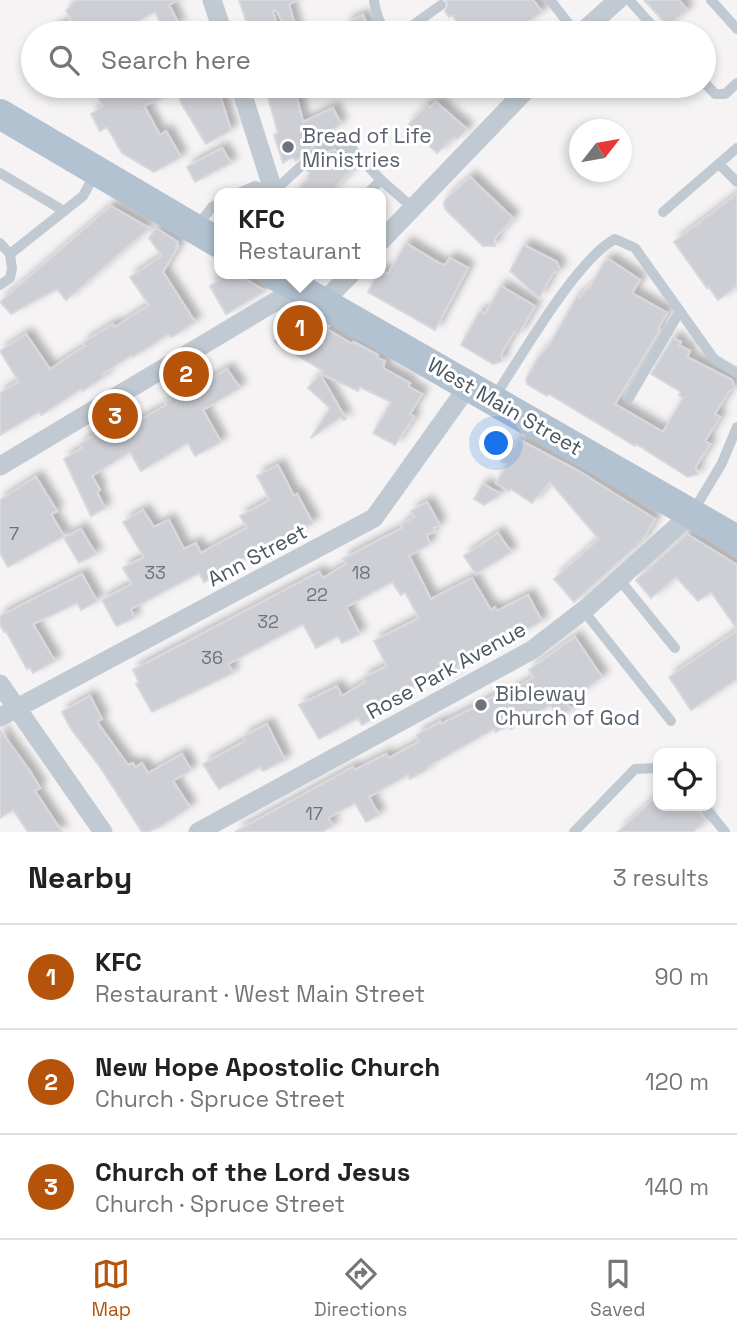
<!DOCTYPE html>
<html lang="en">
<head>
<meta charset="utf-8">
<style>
	body { margin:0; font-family:"Space Grotesk",sans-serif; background:#f6f6f6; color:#222 }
	.controls { position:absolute; right:21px; bottom:21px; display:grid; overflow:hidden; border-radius:14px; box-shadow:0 4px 10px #0003 }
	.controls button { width:63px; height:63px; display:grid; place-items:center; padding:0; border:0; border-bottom:2px solid #e0e0e0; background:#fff; color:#222; font:35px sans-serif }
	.compass { position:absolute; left:569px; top:119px; width:63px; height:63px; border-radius:50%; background:#fff; box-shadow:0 4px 10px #0003; rotate:59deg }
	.you { position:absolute; left:497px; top:444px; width:24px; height:24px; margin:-18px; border:5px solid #fff; border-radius:50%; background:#1a73e8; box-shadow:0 0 0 10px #1a73e833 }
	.badge { display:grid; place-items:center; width:46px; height:46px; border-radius:50%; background:#b45309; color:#fff; font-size:23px; font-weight:700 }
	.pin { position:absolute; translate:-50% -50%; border:4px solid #fff; box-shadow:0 2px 7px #0006 }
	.popup { position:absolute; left:214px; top:188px; width:172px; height:91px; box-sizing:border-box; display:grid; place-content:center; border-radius:14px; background:#fff; filter:drop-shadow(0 2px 5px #0005); font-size:23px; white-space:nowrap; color:#767676 }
	.popup b { font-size:26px; color:#222 }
	.popup::after { content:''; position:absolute; left:50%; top:100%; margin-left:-14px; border:14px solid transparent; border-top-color:#fff }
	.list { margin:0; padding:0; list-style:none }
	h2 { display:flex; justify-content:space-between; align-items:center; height:91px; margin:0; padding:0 28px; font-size:30px }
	h2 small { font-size:23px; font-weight:400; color:#767676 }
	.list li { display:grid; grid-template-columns:46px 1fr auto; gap:21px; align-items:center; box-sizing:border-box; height:105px; padding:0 28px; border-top:2px solid #e0e0e0 }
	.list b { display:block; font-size:26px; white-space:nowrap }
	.list p { margin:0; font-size:23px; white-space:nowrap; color:#767676 }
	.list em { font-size:23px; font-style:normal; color:#767676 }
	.icon { flex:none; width:38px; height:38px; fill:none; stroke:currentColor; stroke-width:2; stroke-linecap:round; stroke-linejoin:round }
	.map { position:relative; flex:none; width:737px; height:832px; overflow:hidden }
	.search { position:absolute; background:#fff; box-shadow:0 4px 10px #0003; left:21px; right:21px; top:21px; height:77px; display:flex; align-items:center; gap:18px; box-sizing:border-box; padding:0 24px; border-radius:38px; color:#767676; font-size:26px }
	.sheet { height:406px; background:#fff }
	nav { display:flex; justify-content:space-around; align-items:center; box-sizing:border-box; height:98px; border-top:2px solid #e0e0e0; background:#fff; font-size:19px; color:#767676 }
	nav a { display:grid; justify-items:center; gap:4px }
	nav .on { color:#b45309 }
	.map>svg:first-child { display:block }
</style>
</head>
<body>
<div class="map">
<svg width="737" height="832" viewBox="0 0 737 832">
	<defs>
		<filter id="shadow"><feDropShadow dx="6" dy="-6" stdDeviation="3.5" flood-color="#0004"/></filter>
	</defs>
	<rect width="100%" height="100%" fill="#f5f3f3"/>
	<g fill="#cdcfd5" stroke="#d7d9de" stroke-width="2" filter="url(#shadow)">
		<polygon points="76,0 178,0 169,5 179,24 165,32 155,12 127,27 130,33 47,33 71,20 66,11"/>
		<polygon points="239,0 299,0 289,4 297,33 289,33 276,10 273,11 279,33 250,33"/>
		<polygon points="446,0 533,0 542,12 512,33 465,33 452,15 449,17 445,11 448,5"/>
		<polygon points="644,0 679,0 687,10 668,26"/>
		<polygon points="363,15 371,33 350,33 346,23"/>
		<polygon points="92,86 217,86 231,130 206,144 181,103 178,90 144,106 160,135 166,131 181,157 154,172 122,153 107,127 100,131 91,114 103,106"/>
		<polygon points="265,86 294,86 303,122 333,108 341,124 321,137 323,139 296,161 292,157 283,163 274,135 278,133"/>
		<polygon points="436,102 467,129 457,139 454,137 437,153 408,125 427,105 430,108"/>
		<polygon points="222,148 231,163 195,182 187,167"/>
		<polygon points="335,150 354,167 330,193 295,193 309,178 307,177 310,173 307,171 326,153"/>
		<polygon points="470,177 513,218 494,239 495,246 483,246 445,209 444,202 448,197"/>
		<polygon points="737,194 737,286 718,300 708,286 707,288 674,242"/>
		<polygon points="111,206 149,228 66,300 57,289 11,314 0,302"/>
		<polygon points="156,228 178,242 175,248 179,245 163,272 195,322 172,337 168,335 133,357 132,355 103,374 105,376 83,391 81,389 41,415 39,412 0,435 0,393 19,382 0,351 26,334 50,369 85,346 83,343 113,324 115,327 149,305 130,277 162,256 149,238"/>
		<polygon points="406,243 439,263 445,265 450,258 468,268 435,330 368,292 378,274 381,274 381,270 388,274"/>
		<polygon points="524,245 557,262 560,271 553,273 539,298 510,271"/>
		<polygon points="610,260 640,280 632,293 667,313 658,329 660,330 615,404 663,432 683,398 679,395 681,392 651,374 673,338 681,342 679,345 690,351 687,357 732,380 735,389 729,391 715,414 720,417 705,441 710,444 695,468 698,474 688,477 636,444 635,446 549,394 547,396 527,384 526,379 539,356 549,346 577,296 580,298 585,290 590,287 605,261"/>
		<polygon points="228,274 237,274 265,291 226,314 210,286"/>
		<polygon points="501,286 535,306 518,335 514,332 501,355 502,361 493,364 461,345 480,311 485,314"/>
		<polygon points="298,309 329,326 327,329 352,344 354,342 378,355 377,358 385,361 383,368 410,383 408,386 422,394 410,414 414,417 395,445 373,433 391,402 360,387 358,391 321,374 323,371 275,342 283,329 278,320"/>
		<polygon points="227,369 240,388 203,410 221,442 195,456 188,443 141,471 130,452 92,476 100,490 97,492 105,508 91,516 64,459 82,448 80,444 96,434 99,438 126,423 128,427 166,405 165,403 174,397 190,388 191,391"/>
		<polygon points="320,374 346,419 344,420 341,417 311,438 330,408 308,388"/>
		<polygon points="518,439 577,470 655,519 642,541 574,602 554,579 599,539 550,482 532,503 511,489 509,491 496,483 507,464 501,462 510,446 514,448"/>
		<polygon points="278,465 294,496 297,494 313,523 259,552 258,550 204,582 199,573 131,609 134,618 117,626 115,624 102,600 132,584 123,568 144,557 123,522 143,510 154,527 169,520 184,549 196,543 201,553 247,528 240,516 270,500 257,476"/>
		<polygon points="36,477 57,511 51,514 64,536 8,567 0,553 0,500"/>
		<polygon points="483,484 501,494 484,505 474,499"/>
		<polygon points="427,502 440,525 433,528 435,531 427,535 430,544 409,556 431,599 472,578 491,610 495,607 497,611 528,595 542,621 453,669 456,674 438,683 433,675 397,694 398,695 372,709 375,717 362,725 358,718 319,739 299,705 337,686 342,696 365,682 363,678 387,666 374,641 419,618 405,592 401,595 392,582 346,607 360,634 342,643 338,636 316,648 303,624 228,664 233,673 152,712 136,684 139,682 133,670 319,572 323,578 346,564 343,559 402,528 401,525 415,517 411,511"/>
		<polygon points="81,529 96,554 79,563 64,538"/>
		<polygon points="498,533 511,552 476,574 464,556"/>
		<polygon points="687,534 737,565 737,629 711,592 698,601 676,577 651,598 636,580"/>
		<polygon points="82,574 97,601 81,610 77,603 33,624 55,661 33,673 30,667 27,669 6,631 4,632 0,624 0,616"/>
		<polygon points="737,631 737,679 691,710 669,677"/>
		<polygon points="575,637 602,677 566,703 571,709 559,718 550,705 511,729 508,725 496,732 494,729 429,766 425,771 410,779 408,775 369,797 379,815 366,822 355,803 328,818 333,826 322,832 235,832 353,767 355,770 386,754 389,758 419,742 417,735 440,722 441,724 473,708 499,693 501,697 534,677 529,670"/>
		<polygon points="90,696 102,719 97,722 128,765 133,763 135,767 142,763 148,773 182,754 191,770 173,781 190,807 161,826 148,832 142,832 100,767 71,729 62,712"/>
		<polygon points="267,724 285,760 263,771 260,767 219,789 203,764 245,741 243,737"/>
		<polygon points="0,730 30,771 40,788 35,791 62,832 28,832 13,810 0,818"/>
		<polygon points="658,795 658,806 696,806 706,820 693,832 618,832"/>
	</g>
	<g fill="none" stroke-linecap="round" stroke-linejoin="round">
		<g stroke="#c1cad2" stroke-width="10">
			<path d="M374 0C375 11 380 27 389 33"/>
			<polyline points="550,0 576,33"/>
			<polyline points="629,0 659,33"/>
			<polyline points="711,0 737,29"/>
			<polyline points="402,33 441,5"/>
			<polyline points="704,82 715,94 725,94 737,83"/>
			<polyline points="719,164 737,182"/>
			<polyline points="0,173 64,211"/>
			<polyline points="238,193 255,186 273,192 322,147 336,142 353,150 381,180"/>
			<polyline points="368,193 381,180 413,208"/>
			<polyline points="663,212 737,148"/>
			<polyline points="198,225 212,207 219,203"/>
			<polyline points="0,243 10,254"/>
			<polyline points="0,285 10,278 12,269 10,254 83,196 95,174"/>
			<path d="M495 396C521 357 576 260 615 239L635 248 714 359 737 373"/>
			<polyline points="629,398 680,311"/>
			<polyline points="694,510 722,463 737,427"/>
			<polyline points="619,579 675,648"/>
			<polyline points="583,610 671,721"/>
			<polyline points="704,806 725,832"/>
			<polyline points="574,832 635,769 658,768"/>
		</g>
		<g stroke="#c1cad2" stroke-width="19">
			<polyline points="212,0 223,33"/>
			<polyline points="581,33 618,0"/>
			<polyline points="240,86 274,193"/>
			<polyline points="380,242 530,86"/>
			<polyline points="323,302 351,274"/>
			<polyline points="0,466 298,288 296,282"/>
			<polyline points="0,684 103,832"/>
			<polyline points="0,717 374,518 469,385"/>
			<polyline points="198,832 532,650 589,606 692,513"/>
		</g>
		<g stroke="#b3c2d1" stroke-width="30">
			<polyline points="0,114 219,243"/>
			<polyline points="273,274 737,540"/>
		</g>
	</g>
	<g fill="#6b7280" stroke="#fff" stroke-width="2.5">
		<circle cx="288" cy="147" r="7"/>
		<circle cx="481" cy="705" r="7"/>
	</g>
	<g text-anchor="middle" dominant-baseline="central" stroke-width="6" stroke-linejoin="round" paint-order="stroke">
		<g font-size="18" fill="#6b747e">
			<text x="14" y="533">7</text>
			<text x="155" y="572">33</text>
			<text x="361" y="572">18</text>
			<text x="317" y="594">22</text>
			<text x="268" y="621">32</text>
			<text x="212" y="657">36</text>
			<text x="314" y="813">17</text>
		</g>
		<g font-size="21" fill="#5b616d" stroke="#fff" text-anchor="start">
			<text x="302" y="135">Bread of Life<tspan x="302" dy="24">Ministries</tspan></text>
			<text x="495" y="693">Bibleway<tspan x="495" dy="24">Church of God</tspan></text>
		</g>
		<g font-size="21" fill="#4a5661" stroke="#fff">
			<text transform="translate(505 406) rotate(30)">West Main Street</text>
			<text transform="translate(257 555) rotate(-28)">Ann Street</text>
			<text transform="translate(446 670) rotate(-29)">Rose Park Avenue</text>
		</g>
	</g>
</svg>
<div class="controls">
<button><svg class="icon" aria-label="locate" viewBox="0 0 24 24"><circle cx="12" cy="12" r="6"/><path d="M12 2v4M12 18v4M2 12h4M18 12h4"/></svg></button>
</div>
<svg class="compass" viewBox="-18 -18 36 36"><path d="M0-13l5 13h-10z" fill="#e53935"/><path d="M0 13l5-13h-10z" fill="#767676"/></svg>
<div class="you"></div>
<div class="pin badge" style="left:300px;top:328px">1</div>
<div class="popup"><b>KFC</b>Restaurant</div>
<div class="pin badge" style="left:186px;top:374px">2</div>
<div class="pin badge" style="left:115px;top:416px">3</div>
<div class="search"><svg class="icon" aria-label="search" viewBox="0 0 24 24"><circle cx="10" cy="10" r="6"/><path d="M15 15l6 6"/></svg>Search here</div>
</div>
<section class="sheet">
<h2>Nearby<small>3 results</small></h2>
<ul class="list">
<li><span class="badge">1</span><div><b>KFC</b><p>Restaurant · West Main Street</p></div><em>90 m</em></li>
<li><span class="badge">2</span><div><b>New Hope Apostolic Church</b><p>Church · Spruce Street</p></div><em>120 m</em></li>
<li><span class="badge">3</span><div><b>Church of the Lord Jesus</b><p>Church · Spruce Street</p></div><em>140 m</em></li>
</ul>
</section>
<nav>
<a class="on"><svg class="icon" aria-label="map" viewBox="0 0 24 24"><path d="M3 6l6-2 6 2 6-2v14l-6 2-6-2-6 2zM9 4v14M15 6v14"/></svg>Map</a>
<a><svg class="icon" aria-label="directions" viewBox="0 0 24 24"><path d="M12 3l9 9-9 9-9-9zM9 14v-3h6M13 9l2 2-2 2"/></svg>Directions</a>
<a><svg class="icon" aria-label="saved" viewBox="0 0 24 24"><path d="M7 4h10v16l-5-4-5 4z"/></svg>Saved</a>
</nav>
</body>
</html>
